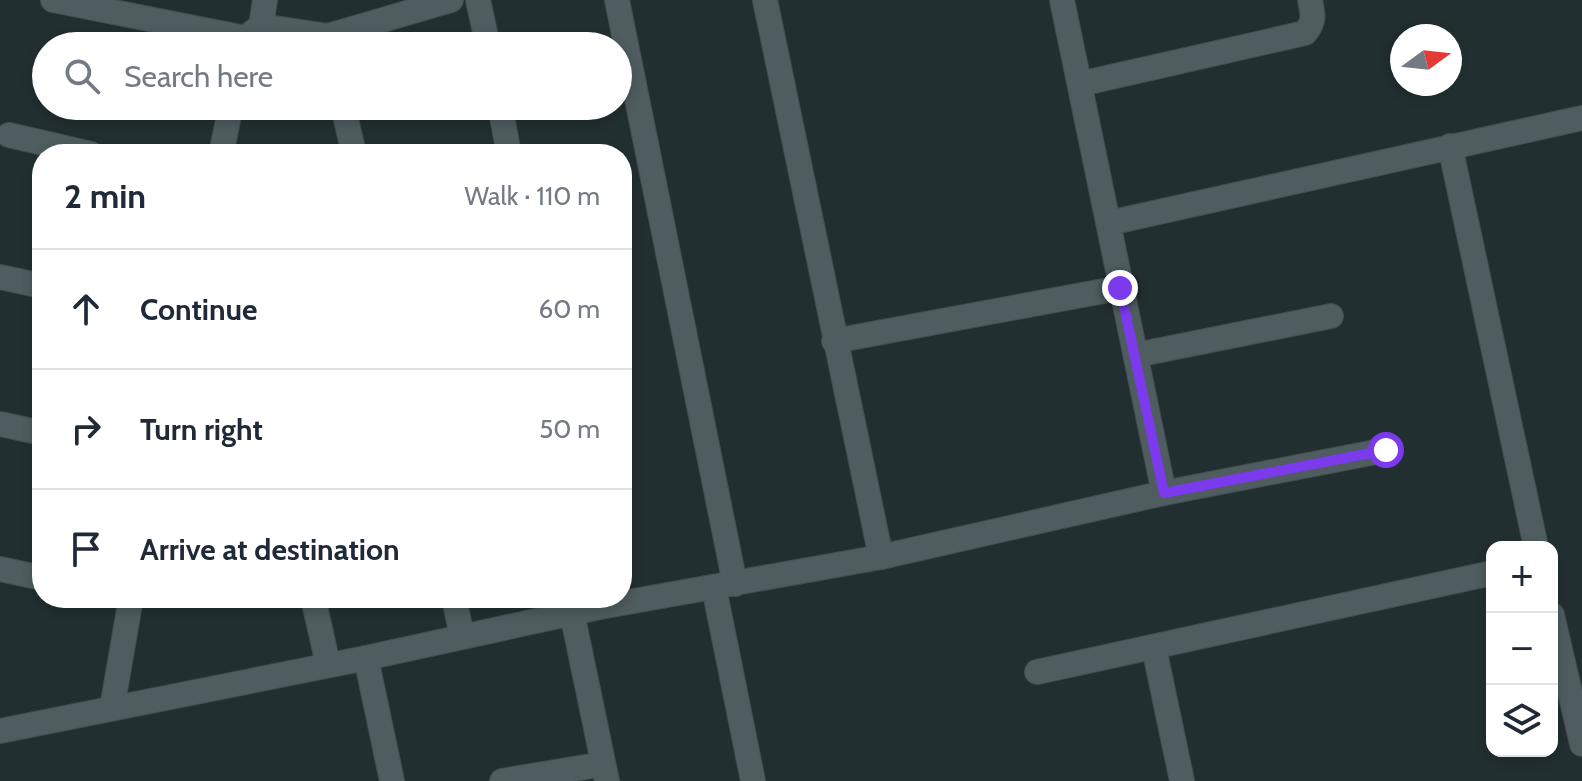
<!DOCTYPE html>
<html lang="en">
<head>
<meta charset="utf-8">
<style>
	body { margin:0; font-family:Cabin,sans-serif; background:#f6f6f7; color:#1f2937 }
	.controls { position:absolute; right:24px; bottom:24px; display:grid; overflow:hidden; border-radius:16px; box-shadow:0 4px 12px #0003 }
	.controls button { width:72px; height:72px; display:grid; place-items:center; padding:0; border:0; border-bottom:2px solid #e0e1e3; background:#fff; color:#1f2937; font:40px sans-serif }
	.compass { position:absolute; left:1390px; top:24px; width:72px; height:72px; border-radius:50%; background:#fff; box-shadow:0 4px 12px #0003; rotate:75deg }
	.stop { position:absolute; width:24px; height:24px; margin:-18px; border:6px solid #7c3aed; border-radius:50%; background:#fff }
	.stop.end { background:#7c3aed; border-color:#fff; box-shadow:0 2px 8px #0008 }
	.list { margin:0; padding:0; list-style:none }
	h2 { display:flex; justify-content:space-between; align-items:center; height:104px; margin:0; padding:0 32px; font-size:34px }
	h2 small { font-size:26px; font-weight:400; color:#747a83 }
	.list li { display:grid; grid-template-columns:52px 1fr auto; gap:24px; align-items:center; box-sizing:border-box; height:120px; padding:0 32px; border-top:2px solid #e0e1e3 }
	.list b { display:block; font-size:30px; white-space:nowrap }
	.list em { font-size:26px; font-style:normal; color:#747a83 }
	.icon { flex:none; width:44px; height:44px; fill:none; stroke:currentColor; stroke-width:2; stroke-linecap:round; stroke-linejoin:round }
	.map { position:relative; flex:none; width:1582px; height:781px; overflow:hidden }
	.search { position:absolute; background:#fff; box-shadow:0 4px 12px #0003; left:32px; top:32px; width:600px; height:88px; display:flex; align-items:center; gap:20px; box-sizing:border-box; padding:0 28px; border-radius:44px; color:#747a83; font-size:30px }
	.panel { position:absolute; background:#fff; box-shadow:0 4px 12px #0003; left:32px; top:144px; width:600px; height:464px; border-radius:32px }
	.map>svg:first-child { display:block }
</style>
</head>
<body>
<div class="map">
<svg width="1582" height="781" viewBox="0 0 1582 781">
	<rect width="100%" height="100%" fill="#222f31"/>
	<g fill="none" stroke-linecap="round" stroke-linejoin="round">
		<g stroke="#424d4f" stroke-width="26">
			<g id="street">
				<polyline points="53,0 245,38"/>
				<polyline points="478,0 488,46"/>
				<polyline points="617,0 735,584"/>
				<polyline points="765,0 881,557"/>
				<polyline points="1062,0 1164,493"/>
				<polyline points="261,26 328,36 451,0"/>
				<polyline points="249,35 261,26 265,0"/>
				<path d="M1080 84 1305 33C1315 22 1313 14 1310 0"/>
				<polyline points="343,106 354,154"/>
				<polyline points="500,106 509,154"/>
				<polyline points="9,135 91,154"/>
				<polyline points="1450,146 1536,547"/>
				<polyline points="221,154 231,106"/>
				<polyline points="1109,223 1582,118"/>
				<polyline points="0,277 42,286"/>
				<polyline points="834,341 1120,288"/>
				<polyline points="1136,355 1331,316"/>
				<polyline points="0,424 42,433"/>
				<polyline points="0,569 42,578"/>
				<polyline points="714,588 753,781"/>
				<polyline points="313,598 328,664"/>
				<polyline points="454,598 462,636"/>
				<polyline points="572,613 607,781"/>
				<polyline points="1552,615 1582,744"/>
				<polyline points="1154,648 1182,781"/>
				<polyline points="366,658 392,781"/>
				<polyline points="1037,672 1492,573"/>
				<polyline points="112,708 131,598"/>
				<polyline points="0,731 366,658 600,607 881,557 1164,493 1386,450"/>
				<polyline points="502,781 603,764"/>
			</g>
		</g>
		<use href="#street" stroke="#4f5d60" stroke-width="24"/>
	</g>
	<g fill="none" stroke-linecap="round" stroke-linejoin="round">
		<polyline stroke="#7c3aed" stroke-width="10" points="1120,288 1164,493 1386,450"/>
	</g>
</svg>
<div class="controls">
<button>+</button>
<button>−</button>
<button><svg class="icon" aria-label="layers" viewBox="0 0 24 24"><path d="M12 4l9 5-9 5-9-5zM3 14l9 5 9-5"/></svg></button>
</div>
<svg class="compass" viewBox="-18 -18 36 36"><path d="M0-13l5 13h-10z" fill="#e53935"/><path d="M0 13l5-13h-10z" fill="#747a83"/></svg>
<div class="stop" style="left:1386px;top:450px"></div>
<div class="stop end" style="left:1120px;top:288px"></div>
<div class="search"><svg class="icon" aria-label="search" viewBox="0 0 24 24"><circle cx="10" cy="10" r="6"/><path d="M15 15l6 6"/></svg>Search here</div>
<section class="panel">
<h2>2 min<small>Walk · 110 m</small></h2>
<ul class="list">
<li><svg class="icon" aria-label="ahead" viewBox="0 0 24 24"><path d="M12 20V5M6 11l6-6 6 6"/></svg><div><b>Continue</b></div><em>60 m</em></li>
<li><svg class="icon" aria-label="right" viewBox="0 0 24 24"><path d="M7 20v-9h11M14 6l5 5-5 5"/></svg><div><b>Turn right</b></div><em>50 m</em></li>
<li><svg class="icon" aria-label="arrive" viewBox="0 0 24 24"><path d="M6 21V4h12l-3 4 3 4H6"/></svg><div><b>Arrive at destination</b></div></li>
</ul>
</section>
</div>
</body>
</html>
